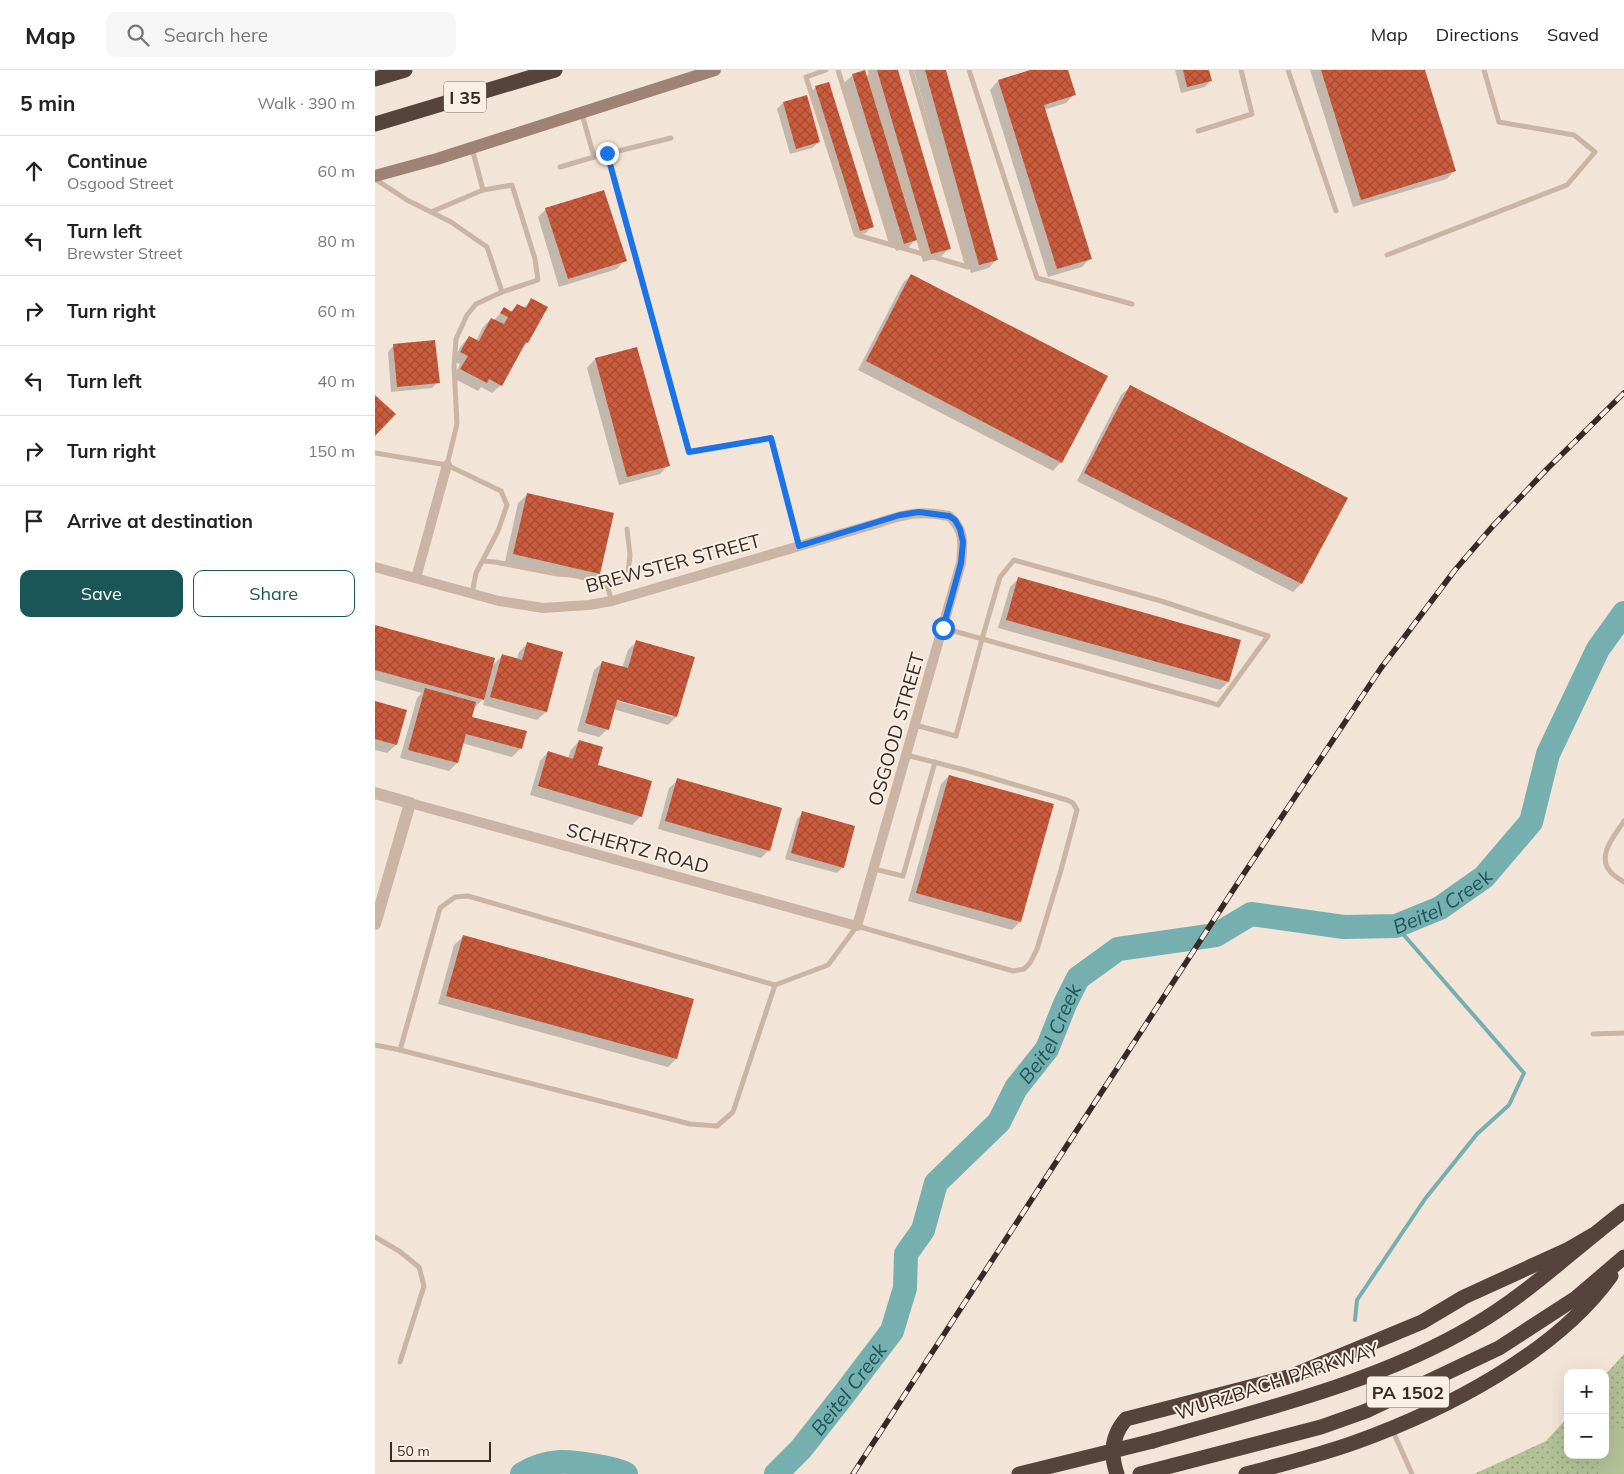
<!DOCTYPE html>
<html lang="en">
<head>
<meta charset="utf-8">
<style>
	body { margin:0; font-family:Mulish,sans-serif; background:#f6f6f6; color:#222 }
	.controls { position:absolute; right:15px; bottom:15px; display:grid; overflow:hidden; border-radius:10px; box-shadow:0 5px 20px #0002 }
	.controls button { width:45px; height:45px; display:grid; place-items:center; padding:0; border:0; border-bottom:1px solid #e0e0e0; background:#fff; color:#222; font:25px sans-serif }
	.scale { position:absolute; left:15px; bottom:12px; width:101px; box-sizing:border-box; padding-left:5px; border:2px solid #352a26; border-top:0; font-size:14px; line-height:18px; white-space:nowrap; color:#352a26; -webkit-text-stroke:4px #faefe4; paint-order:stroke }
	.stop { position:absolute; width:15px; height:15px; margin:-11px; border:4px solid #1a73e8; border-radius:50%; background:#fff }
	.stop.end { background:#1a73e8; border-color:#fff; box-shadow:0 1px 5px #0008 }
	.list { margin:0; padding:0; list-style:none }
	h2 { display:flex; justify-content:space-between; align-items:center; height:65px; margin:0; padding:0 20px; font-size:21px }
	h2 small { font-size:16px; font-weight:400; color:#767676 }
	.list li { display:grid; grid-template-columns:32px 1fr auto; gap:15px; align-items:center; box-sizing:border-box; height:70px; padding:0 20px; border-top:1px solid #e0e0e0 }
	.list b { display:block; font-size:19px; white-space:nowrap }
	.list p { margin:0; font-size:16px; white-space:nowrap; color:#767676 }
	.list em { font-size:16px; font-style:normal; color:#767676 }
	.actions { display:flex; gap:10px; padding:15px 20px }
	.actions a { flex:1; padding:11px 0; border:1px solid #1a5558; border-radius:10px; text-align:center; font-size:18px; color:#1a5558 }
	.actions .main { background:#1a5558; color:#fff }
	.icon { flex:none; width:28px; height:28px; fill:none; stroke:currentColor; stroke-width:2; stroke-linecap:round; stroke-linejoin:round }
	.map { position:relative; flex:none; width:1249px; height:1404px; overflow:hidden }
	header { display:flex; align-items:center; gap:30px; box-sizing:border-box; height:70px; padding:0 25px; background:#fff; border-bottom:1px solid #e0e0e0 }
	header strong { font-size:24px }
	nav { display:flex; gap:28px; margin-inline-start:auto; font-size:18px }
	.search { width:350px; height:45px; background:#f6f6f6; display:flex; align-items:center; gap:12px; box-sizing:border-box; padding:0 18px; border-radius:10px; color:#767676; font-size:19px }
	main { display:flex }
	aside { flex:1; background:#fff }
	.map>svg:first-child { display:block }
</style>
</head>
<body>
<header>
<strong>Map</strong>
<div class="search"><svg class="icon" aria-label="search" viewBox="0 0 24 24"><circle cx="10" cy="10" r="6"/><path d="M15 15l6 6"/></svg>Search here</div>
<nav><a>Map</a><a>Directions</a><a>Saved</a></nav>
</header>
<main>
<aside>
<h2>5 min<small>Walk · 390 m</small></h2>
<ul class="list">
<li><svg class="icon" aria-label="ahead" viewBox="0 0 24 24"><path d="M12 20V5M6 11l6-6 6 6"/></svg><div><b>Continue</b><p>Osgood Street</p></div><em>60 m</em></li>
<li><svg class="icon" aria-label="left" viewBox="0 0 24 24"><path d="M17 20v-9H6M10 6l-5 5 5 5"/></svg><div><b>Turn left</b><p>Brewster Street</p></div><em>80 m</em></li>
<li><svg class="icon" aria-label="right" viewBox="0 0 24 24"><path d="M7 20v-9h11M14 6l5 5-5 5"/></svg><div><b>Turn right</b></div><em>60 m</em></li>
<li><svg class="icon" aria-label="left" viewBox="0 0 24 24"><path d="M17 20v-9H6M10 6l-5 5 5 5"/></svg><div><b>Turn left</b></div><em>40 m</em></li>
<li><svg class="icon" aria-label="right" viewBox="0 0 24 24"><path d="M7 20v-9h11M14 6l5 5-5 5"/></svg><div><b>Turn right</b></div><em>150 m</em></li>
<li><svg class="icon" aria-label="arrive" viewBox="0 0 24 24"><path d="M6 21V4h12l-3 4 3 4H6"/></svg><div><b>Arrive at destination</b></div></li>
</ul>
<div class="actions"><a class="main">Save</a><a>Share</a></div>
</aside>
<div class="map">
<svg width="1249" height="1404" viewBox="0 0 1249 1404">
	<defs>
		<pattern id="park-dots" width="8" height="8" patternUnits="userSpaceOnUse" patternTransform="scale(1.25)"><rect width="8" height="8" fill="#b4c197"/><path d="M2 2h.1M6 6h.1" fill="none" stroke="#939d7b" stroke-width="1.8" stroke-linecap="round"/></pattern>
		<pattern id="building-cross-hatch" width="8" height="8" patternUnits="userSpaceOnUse" patternTransform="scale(1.25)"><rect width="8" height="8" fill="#ca5c3d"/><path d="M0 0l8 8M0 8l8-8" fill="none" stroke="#a54c33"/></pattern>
	</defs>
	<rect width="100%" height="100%" fill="#f2e5d8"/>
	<polygon fill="url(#park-dots)" points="1249,1284 1249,1404 1099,1404 1171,1371 1193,1347 1193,1385 1230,1385 1230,1305"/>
	<polygon fill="#b4c197" points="1237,1357 1249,1361 1249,1404 1223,1404 1228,1385 1230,1385 1230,1379"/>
	<g fill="#0003" fill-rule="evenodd">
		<polygon points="498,0 521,0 574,178 566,187 548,192 541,169 533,178 521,181 469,13 478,5 491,7"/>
		<polygon points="539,0 569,0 622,189 614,198 596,203"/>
		<polygon points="659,0 692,0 699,24 691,33 669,40 715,188 707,197 673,207 615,20 623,11"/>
		<polygon points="800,0 833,0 836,10 830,17 806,23"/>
		<polygon points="935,0 1049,0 1080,100 1072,109 978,137"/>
		<polygon points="441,17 497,156 491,163 479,166 435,23"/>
		<polygon points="408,33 444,72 437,78 415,84 402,39"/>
		<polygon points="171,139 250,190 242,199 184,217 163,147"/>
		<polygon points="536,205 686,392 678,401 483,300 528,213"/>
		<polygon points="157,230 152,273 144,281 126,315 117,323 106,317 103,321 78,308 85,294 78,291 86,276 94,267 101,271 108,257 116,249 119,250 129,239 135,242 142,235 148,238"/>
		<polygon points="19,275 63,312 57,318 16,322 13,282"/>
		<polygon points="261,278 293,395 285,404 244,415 212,298 220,289"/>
		<polygon points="755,317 972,428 926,514 918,522 702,411 746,325"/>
		<polygon points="152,425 224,503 216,512 130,492 143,433"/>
		<polygon points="643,509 853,612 845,620 623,558 635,517"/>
		<polygon points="0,556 117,596 127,586 142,589 144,582 152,574 187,583 171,642 162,650 108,635 110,627 100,637 96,647 146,678 137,687 87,673 82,693 74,701 25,688 42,628 47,623 0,610"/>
		<path d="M261 572 301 647 293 655 238 639 233 659 224 667 202 661 219 600 228 592 247 598 253 580ZM236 627 298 645V647L236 629Z"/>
		<polygon points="0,632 30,641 21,675 12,683 0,680"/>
		<polygon points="204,671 221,696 266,746 257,755 155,725 165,691 173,682 193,688 196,680"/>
		<polygon points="574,706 645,852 637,860 533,831 566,714"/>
		<polygon points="303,710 394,780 386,788 283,759 294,718"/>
		<polygon points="428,743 468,797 462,803 410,789 422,749"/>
		<polygon points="88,867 301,989 293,997 63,934 79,875"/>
	</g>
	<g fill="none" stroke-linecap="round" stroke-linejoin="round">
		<polyline stroke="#76afb0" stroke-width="4" points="980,1250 982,1230 1050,1129 1102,1064 1134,1035 1149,1003 1021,856"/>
		<g stroke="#76afb0" stroke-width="24">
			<path d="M147 1404C158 1397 172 1393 185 1392 198 1391 240 1398 251 1404"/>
			<path id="s1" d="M401 1404 426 1379 470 1323 517 1261 530 1218 531 1184 548 1160 561 1113 624 1052 641 1018 672 979 690 934 703 908 743 879 841 865 876 844 969 857 1021 856 1065 838 1109 807 1156 752 1173 684 1223 579 1249 543"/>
		</g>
	</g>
	<g fill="url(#building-cross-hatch)">
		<polygon points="490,0 542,170 529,174 477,4"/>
		<polygon points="502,0 523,0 576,179 556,184"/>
		<polygon points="550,0 571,0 623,190 604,195"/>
		<polygon points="655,0 693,0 701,25 669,35 717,189 682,199 623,10"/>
		<polygon points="808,0 834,0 837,11 812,17"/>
		<polygon points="946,0 1050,0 1081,101 986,130"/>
		<polygon points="454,12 499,157 485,161 440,16"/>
		<polygon points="432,25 445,72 421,79 408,32"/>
		<polygon points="229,120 252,191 193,209 170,138"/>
		<polygon points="536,204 733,306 687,393 491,291"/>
		<polygon points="156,228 173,237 153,273 151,272 127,316 114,309 112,313 85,299 93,286 85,282 94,266 104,271 116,248 129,254 133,247 125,243 129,237 137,242 142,234 151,238"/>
		<polygon points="60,270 65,313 22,317 18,274"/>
		<polygon points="262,277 295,396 252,407 220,288"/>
		<polygon points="755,315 973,428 927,514 709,403"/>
		<polygon points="0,325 21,344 0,366"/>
		<polygon points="152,423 239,443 225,504 138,484"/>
		<polygon points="643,507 866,570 854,612 631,550"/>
		<polygon points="0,555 120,588 109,630 0,600"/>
		<polygon points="261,570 320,587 302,647 242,630 234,660 210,653 227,591 253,598"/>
		<polygon points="152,572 188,582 172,642 115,627 127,584 147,590"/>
		<polygon points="50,618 101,632 97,647 152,661 147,679 91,664 83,693 33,680"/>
		<polygon points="0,631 32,640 22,675 0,669"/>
		<polygon points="204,670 228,677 223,695 277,711 267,747 163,716 173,681 198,689"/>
		<polygon points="574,705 679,734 646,852 541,823"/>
		<polygon points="302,708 407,738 395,781 290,751"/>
		<polygon points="427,741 480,756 469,798 416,783"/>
		<polygon points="88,865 319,929 302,989 71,926"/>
	</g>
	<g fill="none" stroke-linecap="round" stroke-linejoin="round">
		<g stroke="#cab4a4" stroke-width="5">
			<polyline points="451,0 431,7 482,165 593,197 536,0"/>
			<polyline points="463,0 517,175"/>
			<polyline points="495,0 550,185"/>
			<polyline points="594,0 662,208 757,234"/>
			<polyline points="913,0 961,141"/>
			<polyline points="207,44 219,87 296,68"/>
			<polyline points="823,61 877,44 866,0"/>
			<polyline points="232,83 314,382 396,368 424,476"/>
			<polyline points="185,97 219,87"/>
			<polyline points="0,109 32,130 76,152 112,177 127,222 163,210 160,189 137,115 108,120 97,78"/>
			<polyline points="56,142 108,120"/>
			<polyline points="1012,185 1192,115 1220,82 1199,65 1124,52 1109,0"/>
			<polyline points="0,383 72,395 126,421 132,435 123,461 101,503 97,524"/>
			<polyline points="72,395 82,354 79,296 81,269 92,245 101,234 127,222"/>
			<polyline points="108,491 120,492 182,504 208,506 231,513 246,509 253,502 255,485 252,459"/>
			<polyline points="231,513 237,531"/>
			<polyline points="540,655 581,666 607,569 625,507 639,490 786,531 893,566 843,635 834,632 568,558"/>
			<path d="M1249 751C1241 764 1222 784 1234 800 1237 805 1244 809 1249 812"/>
			<polyline points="499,799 528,806 560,692"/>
			<polyline points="400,915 358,1042 342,1056 315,1054 25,980 65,838 80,827 93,826 400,915 453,895 482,856 638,901 649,899 655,893 662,879 686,800 702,740 698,733 692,730 590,700 531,685"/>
			<polyline points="1218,964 1249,963"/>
			<polyline points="0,975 25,980"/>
			<polyline points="0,1167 24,1181 44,1197 49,1216 25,1292"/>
			<polyline points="1017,1359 1037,1404"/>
		</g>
		<g stroke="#cab4a4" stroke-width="10">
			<path d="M0 497 124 531 168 538 214 535 237 531 503 453C529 444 546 440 574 446 590 460 588 473 586 493L482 856 35 733"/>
			<polyline points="41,508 72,395"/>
		</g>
		<polyline stroke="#cab4a4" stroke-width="12" points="0,723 35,733 0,854"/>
		<polyline stroke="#9e8375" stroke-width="12" points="0,106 62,89 340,0"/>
		<g stroke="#56443c" stroke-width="15">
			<polyline points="0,9 30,0"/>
			<polyline points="0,54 180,0"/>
			<path d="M778 1371C885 1340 1002 1313 1098 1256 1153 1224 1199 1179 1249 1141"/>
			<path d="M742 1404C735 1384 737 1365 751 1349L917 1306 1047 1252 1089 1227 1194 1179 1218 1165"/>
			<polyline points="765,1404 946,1357 991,1341 1124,1278 1201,1228 1249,1187"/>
			<path d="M871 1404C908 1394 945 1385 981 1372 1070 1340 1181 1283 1236 1206"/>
		</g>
		<g stroke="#352a26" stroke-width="5.5">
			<polyline id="rail" points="478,1404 868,805 1006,598 1080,500 1117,457 1172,399 1249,323"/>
		</g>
		<use href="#rail" stroke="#faefe4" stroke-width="4" stroke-dasharray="11" stroke-linecap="butt"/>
		<polyline stroke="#56443c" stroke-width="15" points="644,1404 778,1371"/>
	</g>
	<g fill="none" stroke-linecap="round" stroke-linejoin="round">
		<polyline stroke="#1a73e8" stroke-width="6" points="232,83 314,382 396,368 424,476 525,445 544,442 574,446 580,450 585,459 588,472 586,493 568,558"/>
	</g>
	<g text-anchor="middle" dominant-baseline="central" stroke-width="4" stroke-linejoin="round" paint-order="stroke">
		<g fill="#faefe4" stroke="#70655f" stroke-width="1">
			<rect x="69" y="11.5" width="42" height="31" rx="4"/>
			<rect x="992" y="1306.5" width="82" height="31" rx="4"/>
		</g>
		<g font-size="18" font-weight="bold" fill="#352a26">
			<text x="90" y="27">I 35</text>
			<text x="1033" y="1322">PA 1502</text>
		</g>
		<g font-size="19" fill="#352a26" stroke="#faefe4">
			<text transform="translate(298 493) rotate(-15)">BREWSTER STREET</text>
			<text transform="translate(521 659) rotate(-74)">OSGOOD STREET</text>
			<text transform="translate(263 778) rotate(15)">SCHERTZ ROAD</text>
			<text transform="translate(902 1311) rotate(-18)">WURZBACH PARKWAY</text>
		</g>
		<g font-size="20" font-style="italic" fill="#1a5558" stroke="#faefe4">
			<text stroke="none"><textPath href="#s1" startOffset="982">Beitel Creek</textPath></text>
			<text stroke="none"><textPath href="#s1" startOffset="532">Beitel Creek</textPath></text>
			<text stroke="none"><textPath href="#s1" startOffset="112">Beitel Creek</textPath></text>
		</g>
	</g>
</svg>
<div class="controls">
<button>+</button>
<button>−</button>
</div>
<div class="scale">50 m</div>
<div class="stop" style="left:568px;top:558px"></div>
<div class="stop end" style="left:232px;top:83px"></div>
</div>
</main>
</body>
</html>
